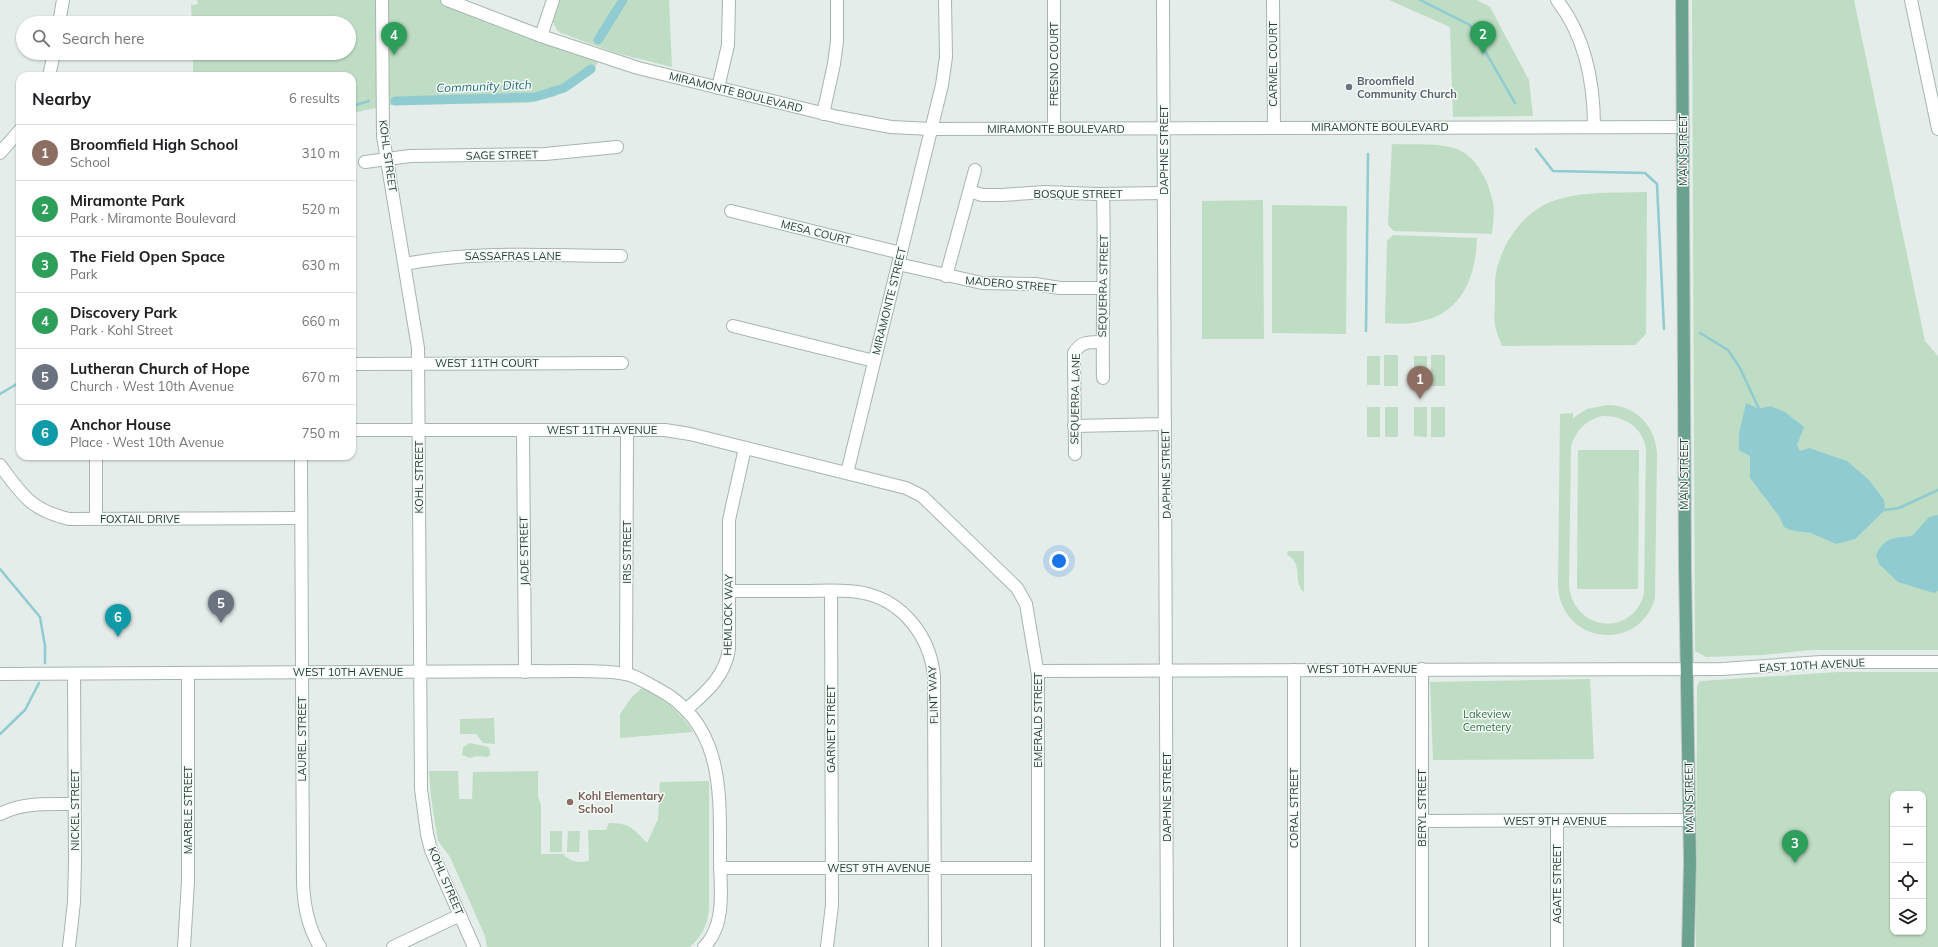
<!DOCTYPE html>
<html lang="en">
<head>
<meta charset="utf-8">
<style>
	body { margin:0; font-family:Mulish,sans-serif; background:#f6f6f6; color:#202124 }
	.controls { position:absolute; right:12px; bottom:12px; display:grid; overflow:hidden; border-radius:8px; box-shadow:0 1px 3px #0004 }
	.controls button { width:36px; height:36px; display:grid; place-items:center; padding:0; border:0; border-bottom:1px solid #e0e0e0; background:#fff; color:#202124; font:20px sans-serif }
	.you { position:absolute; left:1059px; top:561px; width:14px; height:14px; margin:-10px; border:3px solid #fff; border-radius:50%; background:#1a73e8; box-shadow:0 0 0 6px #1a73e833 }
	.badge { display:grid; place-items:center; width:26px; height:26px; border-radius:50%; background:#2563eb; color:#fff; font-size:13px; font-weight:700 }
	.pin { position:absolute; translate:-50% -33px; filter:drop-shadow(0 1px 2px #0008) }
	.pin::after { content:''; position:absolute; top:21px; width:14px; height:12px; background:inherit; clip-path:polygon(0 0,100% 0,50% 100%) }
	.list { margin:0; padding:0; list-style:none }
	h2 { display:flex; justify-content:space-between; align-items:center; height:52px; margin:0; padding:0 16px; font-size:17px }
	h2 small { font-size:13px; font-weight:400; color:#757577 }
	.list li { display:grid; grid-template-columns:26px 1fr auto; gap:12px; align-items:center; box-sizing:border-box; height:56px; padding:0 16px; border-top:1px solid #e0e0e0 }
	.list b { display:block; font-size:15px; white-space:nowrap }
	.list p { margin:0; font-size:13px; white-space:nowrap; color:#757577 }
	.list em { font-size:13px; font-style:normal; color:#757577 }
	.icon { flex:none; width:22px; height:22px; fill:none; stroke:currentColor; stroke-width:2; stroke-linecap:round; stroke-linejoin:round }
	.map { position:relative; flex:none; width:1938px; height:947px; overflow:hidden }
	.search { position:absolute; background:#fff; box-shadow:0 1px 3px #0004; left:16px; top:16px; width:340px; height:44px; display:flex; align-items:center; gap:10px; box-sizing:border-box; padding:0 14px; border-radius:22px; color:#757577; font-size:15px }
	.panel { position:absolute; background:#fff; box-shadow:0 1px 3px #0004; left:16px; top:72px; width:340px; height:388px; border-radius:12px }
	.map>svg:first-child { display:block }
</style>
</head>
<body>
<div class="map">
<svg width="1938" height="947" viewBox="0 0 1938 947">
	<rect width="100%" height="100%" fill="#e4ede9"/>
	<g fill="#beddc4" fill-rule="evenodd">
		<polygon points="197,0 447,0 601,57 593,70 575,86 553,97 528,103 391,105 352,113 352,76 193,76 193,53 349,53 349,23 192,23 191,5 198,4"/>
		<polygon points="560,0 669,0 672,67 616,53 561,33 557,30 553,22"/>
		<polygon points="1389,0 1477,0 1490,7 1529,80 1533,116 1453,117 1450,27"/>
		<polygon points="1692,0 1854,0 1925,341 1938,356 1938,650 1810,650 1763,655 1706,657 1695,651"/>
		<path d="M1392 144C1412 145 1437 142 1457 149 1477 157 1489 182 1493 203 1495 213 1493 224 1492 234L1394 231 1388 225Z"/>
		<path d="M1647 192 1646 334 1635 345 1502 346C1500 340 1497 334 1496 329 1493 320 1495 310 1495 301 1495 290 1494 276 1498 265 1506 237 1527 209 1556 200 1585 191 1616 193 1647 192Z"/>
		<polygon points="1263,200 1264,339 1202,339 1202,201"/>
		<polygon points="1272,205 1347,206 1346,334 1272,333"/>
		<path d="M1393 235 1477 238C1475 297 1446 329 1385 323L1387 241Z"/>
		<rect x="1384" y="355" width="14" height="31"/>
		<rect x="1431" y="355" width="14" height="31"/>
		<rect x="1367" y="356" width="13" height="29"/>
		<polygon points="1414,356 1427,356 1427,386 1414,385"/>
		<path d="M1607 405C1635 405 1654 424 1657 452L1655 598C1639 654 1560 644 1558 585L1560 414 1573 413V418L1587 409ZM1602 416C1623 415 1643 427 1646 449L1644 594C1632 638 1574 631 1569 586L1571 446C1576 430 1586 420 1602 416Z"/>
		<rect x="1367" y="407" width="13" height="30"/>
		<rect x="1385" y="407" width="13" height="30"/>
		<polygon points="1414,407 1427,407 1427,437 1414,436"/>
		<rect x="1431" y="407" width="14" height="30"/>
		<polygon points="1578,450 1639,450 1638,589 1577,589"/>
		<path d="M1288 551H1304V592C1292 582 1304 563 1287 555Z"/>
		<path d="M1838 672H1938V947H1696L1697 686 1700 681ZM1893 794H1923V932H1893Z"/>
		<polygon points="1590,679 1594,759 1433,760 1430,682"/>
		<path d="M642 688C663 698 681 712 693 732L620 738V714L632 697Z"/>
		<polygon points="494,718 495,744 483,743 476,734 460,734 460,719"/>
		<polygon points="470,743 488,747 490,750 490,755 488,757 477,756 470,758 462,755 463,747"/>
		<path d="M429 771H458L459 799H472L473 772 538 771V797L541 805V854H563C571 862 577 863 589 861L588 830H606L609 823C631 823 633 829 647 843L658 819 660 782 709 781V905C709 922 703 935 690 947H487L485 936 450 857 438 841 431 798Z"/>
		<rect x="550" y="831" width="12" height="21"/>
		<polygon points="568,831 580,831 579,852 567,852"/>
	</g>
	<g fill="#8fcbd0">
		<polygon points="1746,403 1759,409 1770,406 1785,412 1804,427 1797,445 1800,451 1809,448 1847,461 1869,480 1884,500 1885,510 1855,539 1836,544 1811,533 1790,530 1784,527 1779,516 1750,478 1750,456 1739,450 1739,434"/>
		<path d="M1938 515V591L1934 593 1898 582 1879 564 1876 555C1885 537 1893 538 1912 536L1929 517Z"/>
	</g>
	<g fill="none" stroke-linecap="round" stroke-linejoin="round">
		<g stroke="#8fcbd0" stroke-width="2.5">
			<polyline points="1420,0 1470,25 1515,103"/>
			<polyline points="352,106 369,101"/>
			<polyline points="1536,149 1553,171 1645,173 1657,184 1664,329"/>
			<polyline points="1366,331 1368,154"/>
			<polyline points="1700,333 1728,350 1740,368 1759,409"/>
			<polyline points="0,394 20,382"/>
			<polyline points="1885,510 1899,508 1938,490"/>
			<polyline points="0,569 40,617 45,646 45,663"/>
			<polyline points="0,734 25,710 39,683"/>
		</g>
		<g stroke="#8fcbd0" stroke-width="9">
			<polyline points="598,40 623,0"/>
			<polyline points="395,101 535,97 564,88 591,69"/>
		</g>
		<g stroke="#a7b5af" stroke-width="14">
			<g id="minor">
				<polyline points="382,0 383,136 418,348 421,789 427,834 431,850 474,947"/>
				<polyline points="447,0 541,36 638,68 838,117 891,127 931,129 1683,127"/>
				<polyline points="1054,0 1054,128"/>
				<polyline points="1163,0 1167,947"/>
				<polyline points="1273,0 1274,128"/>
				<path d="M1557 0C1585 36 1594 82 1594 127"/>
				<polyline points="1911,0 1938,129"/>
				<polyline points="59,23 63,0"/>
				<polyline points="541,36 553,0"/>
				<polyline points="49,76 54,53"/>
				<polyline points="718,88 728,45 729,0"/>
				<polyline points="823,114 834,64 837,41 837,0"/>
				<polyline points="0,153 20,130"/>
				<polyline points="365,162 410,156 545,154 617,147"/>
				<polyline points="970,191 982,195 1002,195 1045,192 1097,194 1164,193"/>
				<polyline points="731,211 901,253"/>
				<path d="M405 264C476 250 549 256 621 256"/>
				<polyline points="898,264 982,283 1035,284 1060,288 1102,288"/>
				<polyline points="946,276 975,170"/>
				<polyline points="733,326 874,361"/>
				<polyline points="352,364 622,363"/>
				<path d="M1103 378C1102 316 1105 255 1103 194"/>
				<polyline points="1074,426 1165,424"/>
				<polyline points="352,430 665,430 690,434 906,488 922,496 1017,588 1026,604 1038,675 1038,947"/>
				<polyline points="523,430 525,672"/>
				<path d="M1075 454 1074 353C1081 341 1090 342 1102 342"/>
				<path d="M301 456 303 883C304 907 308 927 320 947"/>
				<path d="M0 465C22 495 31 510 69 519L301 518"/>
				<polyline points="847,473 942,85 946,57 945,0"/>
				<polyline points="96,519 96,456"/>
				<path d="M730 591C754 591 779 591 803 591 823 591 844 589 864 593 904 602 930 637 934 676L935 947"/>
				<polyline points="1422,669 1422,947"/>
				<polyline points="1294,670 1294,947"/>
				<polyline points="1038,671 1722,669 1821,662 1938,662"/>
				<path d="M0 674 538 671C567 672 597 669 626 674 637 676 648 684 658 689 724 724 720 793 720 857 720 886 727 924 704 947"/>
				<polyline points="626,674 627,430"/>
				<path d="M686 710C706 692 725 677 729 649V520L745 448"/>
				<path d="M0 814C23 802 49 804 74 804"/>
				<polyline points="1422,821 1689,820"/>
				<polyline points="1557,821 1557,947"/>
				<polyline points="720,868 1038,868"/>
				<polyline points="69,947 74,902 75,861 74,674"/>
				<polyline points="184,947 188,882 188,673"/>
				<polyline points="393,947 460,915"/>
				<polyline points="827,947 832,905 831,591"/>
			</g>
		</g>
		<g stroke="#c2c9c6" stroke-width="14">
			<polyline id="major" points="1682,0 1685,568 1690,862 1688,947"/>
		</g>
		<use href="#minor" stroke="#fff" stroke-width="12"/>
		<use href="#major" stroke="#6ba18f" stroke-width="12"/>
	</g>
	<circle fill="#6b7280" stroke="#f5faf7" stroke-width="1.5" cx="1349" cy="87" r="4"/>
	<circle fill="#8d6e63" stroke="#f5faf7" stroke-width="1.5" cx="570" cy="802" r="4"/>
	<g text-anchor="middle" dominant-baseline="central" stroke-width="3" stroke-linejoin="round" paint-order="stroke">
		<g font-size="11" fill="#243f35" stroke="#f5faf7">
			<text transform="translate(1054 64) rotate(-90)">FRESNO COURT</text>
			<text transform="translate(1273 64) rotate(-90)">CARMEL COURT</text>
			<text transform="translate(736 92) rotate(14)">MIRAMONTE BOULEVARD</text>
			<text x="1380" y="127">MIRAMONTE BOULEVARD</text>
			<text x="1056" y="129">MIRAMONTE BOULEVARD</text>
			<text transform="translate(1164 150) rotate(-90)">DAPHNE STREET</text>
			<text transform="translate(1683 150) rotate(-90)">MAIN STREET</text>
			<text transform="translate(502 155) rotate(-1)">SAGE STREET</text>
			<text transform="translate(388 156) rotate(82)">KOHL STREET</text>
			<text x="1078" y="194">BOSQUE STREET</text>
			<text transform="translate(816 232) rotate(14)">MESA COURT</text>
			<text x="513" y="256">SASSAFRAS LANE</text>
			<text transform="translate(1011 284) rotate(5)">MADERO STREET</text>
			<text transform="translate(1103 286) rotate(-89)">SEQUERRA STREET</text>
			<text transform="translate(889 301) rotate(-76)">MIRAMONTE STREET</text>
			<text x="487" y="363">WEST 11TH COURT</text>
			<text transform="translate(1075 399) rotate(-89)">SEQUERRA LANE</text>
			<text x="602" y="430">WEST 11TH AVENUE</text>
			<text transform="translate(1166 474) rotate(-91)">DAPHNE STREET</text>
			<text transform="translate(1684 474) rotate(-90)">MAIN STREET</text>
			<text transform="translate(419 477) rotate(-90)">KOHL STREET</text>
			<text x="140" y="519">FOXTAIL DRIVE</text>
			<text transform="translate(524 551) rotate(-91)">JADE STREET</text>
			<text transform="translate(627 552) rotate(-90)">IRIS STREET</text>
			<text transform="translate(728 615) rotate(-89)">HEMLOCK WAY</text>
			<text transform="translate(1812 665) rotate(-3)">EAST 10TH AVENUE</text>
			<text x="1362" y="669">WEST 10TH AVENUE</text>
			<text x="348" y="672">WEST 10TH AVENUE</text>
			<text transform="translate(933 695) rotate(-92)">FLINT WAY</text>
			<text transform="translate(1038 720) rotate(-90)">EMERALD STREET</text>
			<text transform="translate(831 729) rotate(-90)">GARNET STREET</text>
			<text transform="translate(302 739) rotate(-90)">LAUREL STREET</text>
			<text transform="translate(1167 797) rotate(-90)">DAPHNE STREET</text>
			<text transform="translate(1689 797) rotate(-91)">MAIN STREET</text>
			<text transform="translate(1294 808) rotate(-90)">CORAL STREET</text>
			<text transform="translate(1422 808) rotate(-90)">BERYL STREET</text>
			<text transform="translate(75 810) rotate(-90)">NICKEL STREET</text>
			<text transform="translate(188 810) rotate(-90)">MARBLE STREET</text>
			<text x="1555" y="821">WEST 9TH AVENUE</text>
			<text x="879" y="868">WEST 9TH AVENUE</text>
			<text transform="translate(446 881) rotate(67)">KOHL STREET</text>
			<text transform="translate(1557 884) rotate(-90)">AGATE STREET</text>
		</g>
		<g font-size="11" font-weight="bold" fill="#5b616d" stroke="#f5faf7" text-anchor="start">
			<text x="1357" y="81">Broomfield<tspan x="1357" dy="13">Community Church</tspan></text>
		</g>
		<g font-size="11" fill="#2f7445" stroke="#f5faf7">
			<text x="1487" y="714">Lakeview<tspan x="1487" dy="13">Cemetery</tspan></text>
		</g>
		<g font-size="11" font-weight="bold" fill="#785e54" stroke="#f5faf7" text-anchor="start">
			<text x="578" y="796">Kohl Elementary<tspan x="578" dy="13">School</tspan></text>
		</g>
		<g font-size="12" font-style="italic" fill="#207179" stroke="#f5faf7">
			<text transform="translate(484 86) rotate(-2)">Community Ditch</text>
		</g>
	</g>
</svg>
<div class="controls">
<button>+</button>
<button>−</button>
<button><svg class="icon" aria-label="locate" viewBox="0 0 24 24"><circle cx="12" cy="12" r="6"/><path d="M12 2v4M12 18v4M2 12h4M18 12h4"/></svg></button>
<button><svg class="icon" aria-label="layers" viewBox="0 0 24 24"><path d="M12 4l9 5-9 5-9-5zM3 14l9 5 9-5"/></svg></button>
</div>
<div class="you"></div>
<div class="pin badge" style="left:1420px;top:399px;background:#8d6e63">1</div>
<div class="pin badge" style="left:1483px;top:54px;background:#2e9e5b">2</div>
<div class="pin badge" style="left:1795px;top:863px;background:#2e9e5b">3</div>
<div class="pin badge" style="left:394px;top:55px;background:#2e9e5b">4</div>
<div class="pin badge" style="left:221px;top:623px;background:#6b7280">5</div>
<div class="pin badge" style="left:118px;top:637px;background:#0f9aa8">6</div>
<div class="search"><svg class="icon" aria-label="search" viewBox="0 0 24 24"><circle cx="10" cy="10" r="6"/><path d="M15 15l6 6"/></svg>Search here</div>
<section class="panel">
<h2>Nearby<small>6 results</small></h2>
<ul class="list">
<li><span class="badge" style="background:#8d6e63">1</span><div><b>Broomfield High School</b><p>School</p></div><em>310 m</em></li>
<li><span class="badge" style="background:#2e9e5b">2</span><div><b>Miramonte Park</b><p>Park · Miramonte Boulevard</p></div><em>520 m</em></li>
<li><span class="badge" style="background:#2e9e5b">3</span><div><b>The Field Open Space</b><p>Park</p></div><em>630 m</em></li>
<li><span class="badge" style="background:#2e9e5b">4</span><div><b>Discovery Park</b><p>Park · Kohl Street</p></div><em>660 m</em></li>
<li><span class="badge" style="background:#6b7280">5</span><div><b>Lutheran Church of Hope</b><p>Church · West 10th Avenue</p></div><em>670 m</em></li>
<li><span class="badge" style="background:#0f9aa8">6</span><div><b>Anchor House</b><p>Place · West 10th Avenue</p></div><em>750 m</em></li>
</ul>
</section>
</div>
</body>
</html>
